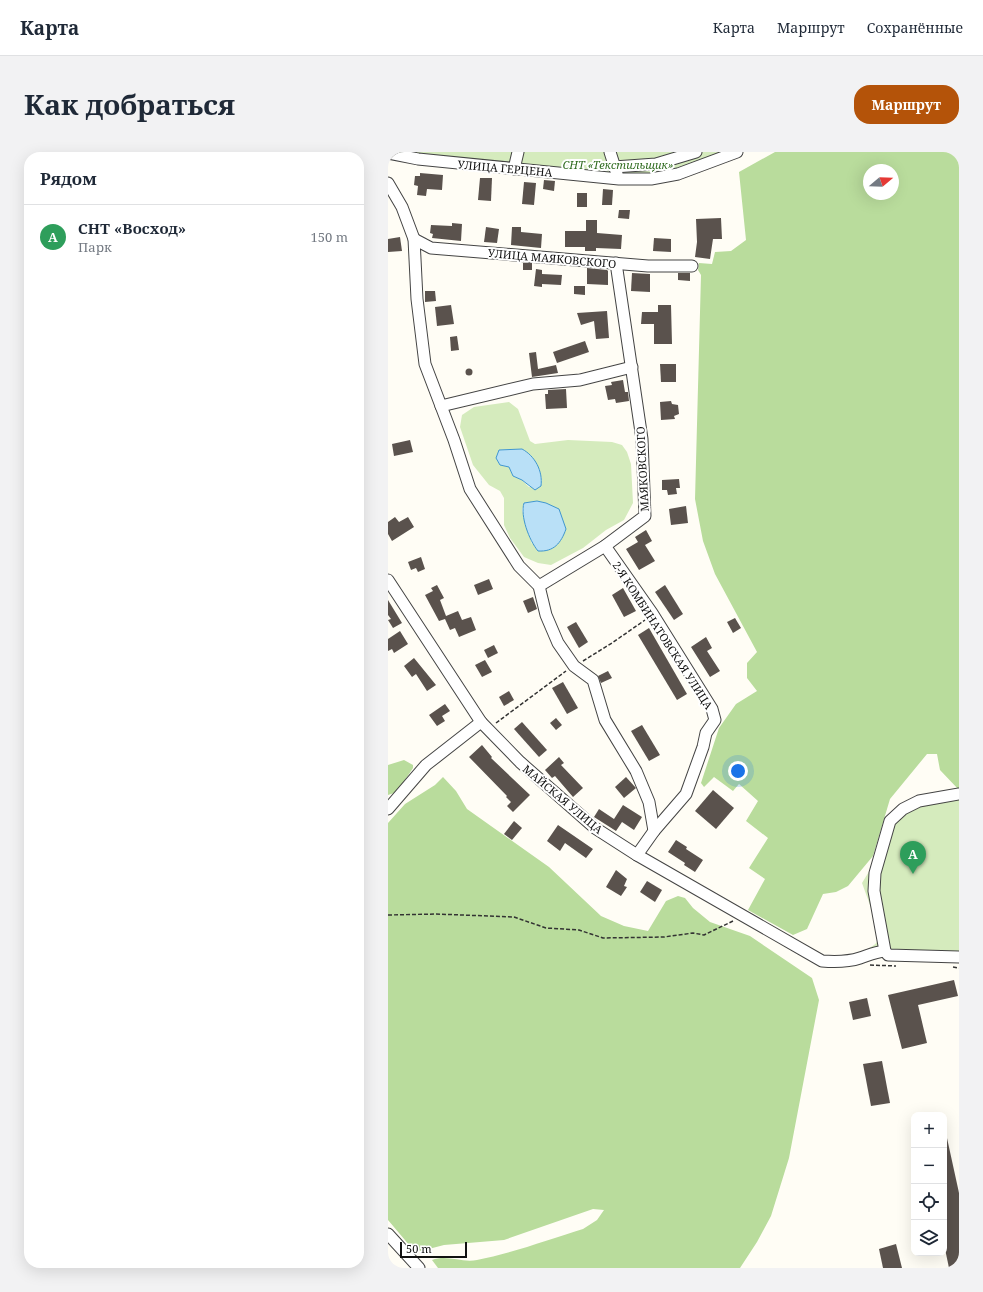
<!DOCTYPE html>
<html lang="ru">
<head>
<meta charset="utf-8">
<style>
	body { margin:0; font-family:"Noto Serif",serif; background:#f2f2f3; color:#1f2937 }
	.controls { position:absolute; right:12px; bottom:12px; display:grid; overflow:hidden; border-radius:8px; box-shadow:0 4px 16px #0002 }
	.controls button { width:36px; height:36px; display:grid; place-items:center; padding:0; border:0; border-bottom:1px solid #e0e1e3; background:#fff; color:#1f2937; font:20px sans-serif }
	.compass { position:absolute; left:475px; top:12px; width:36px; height:36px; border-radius:50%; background:#fff; box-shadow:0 4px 16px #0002; rotate:71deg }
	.scale { position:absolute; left:12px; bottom:10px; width:67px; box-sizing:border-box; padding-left:4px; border:2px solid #111; border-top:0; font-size:11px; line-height:14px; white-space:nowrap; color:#111; -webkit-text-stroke:3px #fff; paint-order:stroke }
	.you { position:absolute; left:350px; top:619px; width:14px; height:14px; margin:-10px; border:3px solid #fff; border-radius:50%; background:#1a73e8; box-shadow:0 0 0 6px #1a73e833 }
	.badge { display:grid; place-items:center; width:26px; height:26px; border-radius:50%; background:#b45309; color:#fff; font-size:13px; font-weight:700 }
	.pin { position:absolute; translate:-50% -33px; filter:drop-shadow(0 1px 2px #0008) }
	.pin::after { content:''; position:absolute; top:21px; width:14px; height:12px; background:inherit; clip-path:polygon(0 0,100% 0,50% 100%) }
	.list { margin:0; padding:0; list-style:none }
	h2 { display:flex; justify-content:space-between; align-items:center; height:52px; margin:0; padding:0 16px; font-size:17px }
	h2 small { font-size:13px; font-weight:400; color:#747a83 }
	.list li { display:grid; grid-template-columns:26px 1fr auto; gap:12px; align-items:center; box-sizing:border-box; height:64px; padding:0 16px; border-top:1px solid #e0e1e3 }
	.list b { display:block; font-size:15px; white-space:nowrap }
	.list p { margin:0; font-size:13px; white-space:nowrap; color:#747a83 }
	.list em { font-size:13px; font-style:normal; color:#747a83 }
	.icon { flex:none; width:22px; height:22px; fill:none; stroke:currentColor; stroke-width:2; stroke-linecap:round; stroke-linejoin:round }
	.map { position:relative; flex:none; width:571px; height:1116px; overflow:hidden; border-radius:16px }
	header { display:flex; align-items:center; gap:24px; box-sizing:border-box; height:56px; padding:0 20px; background:#fff; border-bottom:1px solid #e0e1e3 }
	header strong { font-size:19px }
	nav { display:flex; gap:22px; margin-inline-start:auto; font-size:14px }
	.intro { display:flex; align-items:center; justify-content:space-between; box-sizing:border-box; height:96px; padding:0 24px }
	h1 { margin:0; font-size:28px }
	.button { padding:10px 18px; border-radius:16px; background:#b45309; color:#fff; font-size:14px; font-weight:700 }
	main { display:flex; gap:24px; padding:0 24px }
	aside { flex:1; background:#fff; border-radius:16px; box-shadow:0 4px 16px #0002 }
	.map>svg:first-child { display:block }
</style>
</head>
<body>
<header>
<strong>Карта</strong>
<nav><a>Карта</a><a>Маршрут</a><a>Сохранённые</a></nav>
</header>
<div class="intro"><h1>Как добраться</h1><a class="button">Маршрут</a></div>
<main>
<aside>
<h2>Рядом<small></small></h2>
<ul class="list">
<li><span class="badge" style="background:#2e9e5b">A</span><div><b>СНТ «Восход»</b><p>Парк</p></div><em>150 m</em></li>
</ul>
</aside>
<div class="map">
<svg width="571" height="1116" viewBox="0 0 571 1116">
	<rect width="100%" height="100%" fill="#fffdf5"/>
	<g fill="#d5ebbd" fill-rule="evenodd">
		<polygon points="1,0 343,0 311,12 262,24"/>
		<path d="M121 250 130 257 142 289 147 292 180 288 224 290 234 293 239 300 243 312 245 351 236 368 218 378 195 396 163 413 150 411 136 405 122 386 116 373V346L112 339 101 333 85 313 72 275 74 263 86 255ZM134 297C145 308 156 317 153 334L141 335 134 328 125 324 121 315 112 313 108 306 111 298ZM149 349 158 351 144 392 134 358 136 351Z"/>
		<path d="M571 642V805L476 799C487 793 492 791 491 778L474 731 485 713 502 669 515 657Z"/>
	</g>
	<g fill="#b9dc9c" fill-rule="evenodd">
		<path d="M387 0H571V638L552 618 549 602H539L502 647 485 704 460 734 448 740 435 742 419 777 405 783 360 758 377 727 361 716 380 686 358 669 370 649 351 632 345 639 326 625 316 635 313 631 331 576 348 552 369 539 359 526V511L369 500 327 422 315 389 307 347 313 123 310 118 311 111 324 112 327 100 343 99 358 88 351 20ZM481 18H505V42H481Z"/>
		<polygon points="16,608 25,613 25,616 9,640 0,643 0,613"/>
		<path d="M55 625 68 639 79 657 161 715 213 764 236 774 260 779 278 749 290 744 297 746 305 756 322 770 362 784 424 826 431 848 401 1006 383 1064 369 1090 352 1116H50L44 1108C59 1102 73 1111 89 1108 122 1102 162 1087 195 1077L209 1068 216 1058 205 1057 116 1088 56 1093 33 1099 22 1094 0 1068V671L17 652 47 633Z"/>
	</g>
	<g fill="#b9e0f7" stroke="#3f96cf">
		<path d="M134 297C147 304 155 319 153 334L147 338 134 328 125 324 121 315 112 313 108 306 111 298Z"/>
		<path d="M149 349 158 351 171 357 178 377C173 391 166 400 150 399 141 388 132 364 136 351Z"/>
	</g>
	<g fill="#5a524d">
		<polygon points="32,21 55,23 54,38 39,37 38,44 29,43 30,34 26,33 27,24 32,24"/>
		<polygon points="92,26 104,26 103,49 90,48"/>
		<polygon points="156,28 167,29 166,39 155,37"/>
		<polygon points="136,30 148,31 146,53 134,52"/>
		<polygon points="215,37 225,38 224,53 214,53"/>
		<rect x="189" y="41" width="10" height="14"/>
		<polygon points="231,58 242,58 241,67 230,66"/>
		<polygon points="333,66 334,87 325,87 322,107 307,105 309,90 308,67"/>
		<polygon points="198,68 209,68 209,81 234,83 233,97 208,96 208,99 197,99 197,95 177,95 177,79 198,79"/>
		<polygon points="64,71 74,72 73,89 44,86 45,82 42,81 43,73 64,74"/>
		<polygon points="98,75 111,77 109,91 96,90"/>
		<polygon points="124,75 133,75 133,80 154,82 153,96 123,93"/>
		<polygon points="12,85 14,99 0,100 0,87"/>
		<polygon points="266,86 283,87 283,100 265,99"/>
		<rect x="135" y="111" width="9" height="7"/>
		<polygon points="199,116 219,118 220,119 220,133 199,132"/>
		<polygon points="148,117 154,118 154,122 174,123 173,133 154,132 154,135 146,134"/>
		<polygon points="244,121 262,122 262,140 243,139"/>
		<polygon points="290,121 302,121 302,129 290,128"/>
		<polygon points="186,134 197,134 197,143 186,142"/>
		<polygon points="37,139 47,139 48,149 37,150"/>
		<polygon points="63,153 66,172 49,174 47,155"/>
		<polygon points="270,153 283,153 284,192 266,192 266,172 253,172 254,160 270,160"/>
		<polygon points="219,159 221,186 208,187 206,169 193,173 189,161"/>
		<polygon points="69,184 71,198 63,199 62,185"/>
		<polygon points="197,189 201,200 169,211 165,200"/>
		<polygon points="148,200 150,217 168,213 170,221 144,225 141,201"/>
		<polygon points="272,212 288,212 288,230 273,230"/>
		<circle cx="81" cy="220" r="3.5"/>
		<polygon points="235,228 237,240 240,240 241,249 228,251 227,247 220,248 217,234 224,233 223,230"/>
		<polygon points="178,237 179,256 158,257 157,242 160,242 160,238"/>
		<polygon points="283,249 284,252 290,253 291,262 286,264 287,267 273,268 272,250"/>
		<polygon points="22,288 25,300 6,304 4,292"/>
		<polygon points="291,327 292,336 288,336 289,342 280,343 279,338 274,338 274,328"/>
		<polygon points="298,354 300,371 283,373 281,357"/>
		<polygon points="7,365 11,370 20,365 26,375 4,389 0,382 0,370"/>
		<polygon points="258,378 264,389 257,393 267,409 251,418 238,397 250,390 247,385"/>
		<polygon points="33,405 37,417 30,420 28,416 23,418 20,410"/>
		<polygon points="101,427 105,437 90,443 86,433"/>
		<polygon points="49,433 56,446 52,448 58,464 70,459 74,468 83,465 88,478 71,485 67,476 62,478 57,467 51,469 37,443 45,439 43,436"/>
		<polygon points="277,433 295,462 286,468 267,440"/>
		<polygon points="235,436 248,459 236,465 224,443"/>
		<polygon points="145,445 149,457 140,461 135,449"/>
		<polygon points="0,448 14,471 5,476 0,468 3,467 0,463"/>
		<polygon points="347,466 353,476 345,481 339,470"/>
		<polygon points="188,470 200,490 191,496 179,475"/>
		<polygon points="261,476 299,542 289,548 250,483"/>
		<polygon points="12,479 20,492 6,501 4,497 0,499 0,487"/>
		<polygon points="318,485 324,496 319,499 332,519 322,525 303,495"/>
		<polygon points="106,493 110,501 100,506 96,498"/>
		<polygon points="26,506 48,533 39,539 28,522 24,525 16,514"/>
		<polygon points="97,508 104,520 94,525 87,513"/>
		<polygon points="220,519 224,526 213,531 210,524"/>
		<polygon points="175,530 190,556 179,562 164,536"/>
		<polygon points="121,539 126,548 116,554 111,545"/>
		<polygon points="57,552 62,559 54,564 57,569 49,574 41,563"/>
		<polygon points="168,566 174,573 168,578 162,571"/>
		<polygon points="134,570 159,598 151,605 126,577"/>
		<polygon points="254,573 272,603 261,609 243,579"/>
		<polygon points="94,593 104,605 103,606 142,643 125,660 119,654 123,650 118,645 119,644 81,605"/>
		<polygon points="171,605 176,611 173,613 195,636 185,645 167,624 164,626 157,618"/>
		<polygon points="238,625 248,636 236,646 227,635"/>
		<polygon points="325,638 346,656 328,677 307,659"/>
		<polygon points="235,653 254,665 246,678 234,670 228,679 206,665 211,657 226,667"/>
		<polygon points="126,669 134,676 124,688 116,682"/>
		<polygon points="170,673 205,697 198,706 177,691 172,699 159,689"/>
		<polygon points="288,688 299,695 298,697 315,708 307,720 296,713 297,711 280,700"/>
		<polygon points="228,718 239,727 236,734 239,735 233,744 218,735"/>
		<polygon points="259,729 274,738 267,750 252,740"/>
		<polygon points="566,828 570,844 530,853 539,891 514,897 500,843"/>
		<polygon points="479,846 483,864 465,868 461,850"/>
		<polygon points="494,909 502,951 483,954 475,912"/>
		<polygon points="559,986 571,1041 571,1116 561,1116 556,1092 556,987"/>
		<polygon points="508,1092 514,1116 495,1116 491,1097"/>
	</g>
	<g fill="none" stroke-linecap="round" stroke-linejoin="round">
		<g stroke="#444" stroke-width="13">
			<g id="minor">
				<polyline points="222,0 229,22"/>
				<polyline points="0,1 30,7 231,27 263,27 290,22 349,0"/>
				<polyline points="226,15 268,12 308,0"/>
				<polyline points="126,17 130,0"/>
				<polyline points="0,31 14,55 26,87 29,147 37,212 66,288 82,337 131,414 151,434 158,463 170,491 186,514 205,528 217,568 248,619 261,650 266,679"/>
				<polyline points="26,87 43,96 260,114 304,114"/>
				<polyline points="53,254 145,232 192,228 244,215"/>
				<polyline points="217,394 264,461 324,557 327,568 318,581 315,595 298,642 266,679 249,703"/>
				<path d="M0 428 93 570 132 610 207 676 249 703 434 809C447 810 460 810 472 806 481 803 487 800 497 799"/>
				<polyline points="151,434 217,394 257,364 254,287 228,111"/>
				<polyline points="571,642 531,649 515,657 502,669 487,721 486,739 497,799 500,803 571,805"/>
				<polyline points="0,657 38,613 93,570"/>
				<polyline points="0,1082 31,1116"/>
			</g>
		</g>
		<g stroke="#333" stroke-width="1.5" stroke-dasharray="4 2" stroke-linecap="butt">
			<polyline points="195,509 224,491 257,468"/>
			<polyline points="108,571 178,519"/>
			<polyline points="0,763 48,762 126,765 158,776 191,778 215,786 276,785 305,781 316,783 345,769"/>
			<polyline points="482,813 508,814"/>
			<polyline points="565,815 571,816"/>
		</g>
		<use href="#minor" stroke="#fff" stroke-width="11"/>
	</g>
	<g text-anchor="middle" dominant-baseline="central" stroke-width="4" stroke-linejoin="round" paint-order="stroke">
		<g font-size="11" font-style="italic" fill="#2f6b1f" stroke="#fff">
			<text x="230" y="12">СНТ «Текстильщик»</text>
		</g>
		<g font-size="11" fill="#111" stroke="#fff">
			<text transform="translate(117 16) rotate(5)">УЛИЦА ГЕРЦЕНА</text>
			<text transform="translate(164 106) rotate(5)">УЛИЦА МАЯКОВСКОГО</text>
			<text transform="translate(254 317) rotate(-93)">МАЯКОВСКОГО</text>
			<text transform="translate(275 483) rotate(57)">2-Я КОМБИНАТОВСКАЯ УЛИЦА</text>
			<text transform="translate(175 647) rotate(40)">МАЙСКАЯ УЛИЦА</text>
		</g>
	</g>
</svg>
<div class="controls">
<button>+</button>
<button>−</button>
<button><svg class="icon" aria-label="locate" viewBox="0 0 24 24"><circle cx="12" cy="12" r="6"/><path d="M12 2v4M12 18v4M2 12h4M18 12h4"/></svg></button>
<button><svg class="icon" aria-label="layers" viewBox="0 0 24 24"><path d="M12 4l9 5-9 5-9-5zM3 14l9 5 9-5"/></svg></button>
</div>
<svg class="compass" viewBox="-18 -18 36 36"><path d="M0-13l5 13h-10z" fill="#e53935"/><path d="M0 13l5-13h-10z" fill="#747a83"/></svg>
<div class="scale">50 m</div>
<div class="you"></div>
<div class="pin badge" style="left:525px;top:722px;background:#2e9e5b">A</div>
</div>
</main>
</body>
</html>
